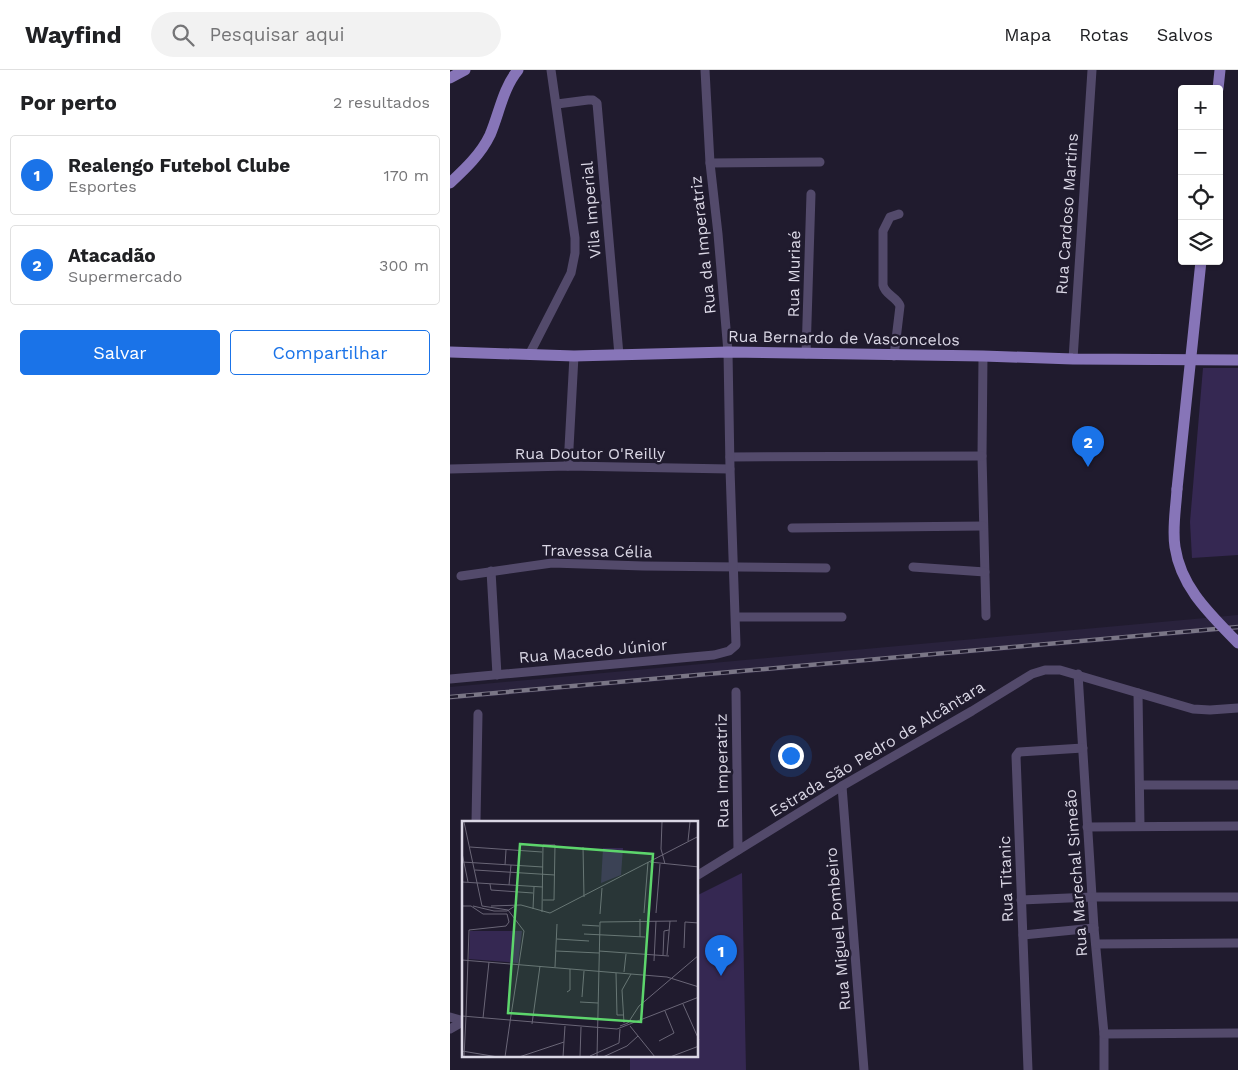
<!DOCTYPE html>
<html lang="pt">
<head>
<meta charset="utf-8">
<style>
	body { margin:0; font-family:"Work Sans",sans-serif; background:#f2f2f2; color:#202124 }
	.controls { position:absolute; right:15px; top:15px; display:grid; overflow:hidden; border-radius:5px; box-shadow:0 1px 4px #0004 }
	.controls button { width:45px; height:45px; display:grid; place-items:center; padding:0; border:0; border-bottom:1px solid #e0e0e0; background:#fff; color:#202124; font:25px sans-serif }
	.you { position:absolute; left:340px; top:685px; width:18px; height:18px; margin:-12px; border:4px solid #fff; border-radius:50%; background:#1a73e8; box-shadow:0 0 0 8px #1a73e833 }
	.badge { display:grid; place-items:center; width:32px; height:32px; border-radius:50%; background:#1a73e8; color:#fff; font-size:16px; font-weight:700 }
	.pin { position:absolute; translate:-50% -41px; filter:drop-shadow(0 1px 2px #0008) }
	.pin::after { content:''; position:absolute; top:26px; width:18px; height:15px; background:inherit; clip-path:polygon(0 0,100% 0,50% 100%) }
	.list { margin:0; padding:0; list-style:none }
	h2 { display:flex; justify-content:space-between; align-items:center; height:65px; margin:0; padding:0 20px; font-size:21px }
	h2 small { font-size:16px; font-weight:400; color:#757577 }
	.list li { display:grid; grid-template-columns:32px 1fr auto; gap:15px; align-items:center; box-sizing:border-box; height:80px; margin:0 10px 10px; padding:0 10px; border:1px solid #e0e0e0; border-radius:5px }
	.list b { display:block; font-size:19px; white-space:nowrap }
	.list p { margin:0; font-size:16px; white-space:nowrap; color:#757577 }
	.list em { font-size:16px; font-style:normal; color:#757577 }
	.actions { display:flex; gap:10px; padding:15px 20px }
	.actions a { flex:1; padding:11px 0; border:1px solid #1a73e8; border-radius:5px; text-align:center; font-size:18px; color:#1a73e8 }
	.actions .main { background:#1a73e8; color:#fff }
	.icon { flex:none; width:28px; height:28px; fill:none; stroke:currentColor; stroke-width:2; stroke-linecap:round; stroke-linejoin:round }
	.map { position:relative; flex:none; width:788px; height:1000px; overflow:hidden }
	header { display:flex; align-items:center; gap:30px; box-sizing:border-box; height:70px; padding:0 25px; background:#fff; border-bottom:1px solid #e0e0e0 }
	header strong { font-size:24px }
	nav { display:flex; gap:28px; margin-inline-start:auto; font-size:18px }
	.search { width:350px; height:45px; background:#f2f2f2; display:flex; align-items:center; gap:12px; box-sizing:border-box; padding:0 18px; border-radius:28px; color:#757577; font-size:19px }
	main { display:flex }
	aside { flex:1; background:#fff }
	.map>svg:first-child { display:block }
</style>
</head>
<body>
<header>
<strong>Wayfind</strong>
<div class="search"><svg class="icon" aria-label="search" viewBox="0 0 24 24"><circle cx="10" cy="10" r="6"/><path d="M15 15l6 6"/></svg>Pesquisar aqui</div>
<nav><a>Mapa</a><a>Rotas</a><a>Salvos</a></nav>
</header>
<main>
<aside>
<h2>Por perto<small>2 resultados</small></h2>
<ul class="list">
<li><span class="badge">1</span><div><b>Realengo Futebol Clube</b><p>Esportes</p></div><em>170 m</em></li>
<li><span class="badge">2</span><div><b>Atacadão</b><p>Supermercado</p></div><em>300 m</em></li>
</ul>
<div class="actions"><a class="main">Salvar</a><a>Compartilhar</a></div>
</aside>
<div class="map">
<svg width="788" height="1000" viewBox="0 0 788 1000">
	<rect width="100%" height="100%" fill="#201b2e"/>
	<polygon fill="#29223c" points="788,545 788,560 0,630 0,617"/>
	<g fill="#352852">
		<polygon points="753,298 788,298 788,485 742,488 740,452"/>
		<polygon points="292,803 296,1000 180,1000 180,986 248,986 248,825"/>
	</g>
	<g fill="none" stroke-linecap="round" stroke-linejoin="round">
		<g stroke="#534a6b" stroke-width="9">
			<polyline points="107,34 138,30 143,30 147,33 169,285"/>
			<polyline points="260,93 370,92"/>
			<polyline points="356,284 361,124"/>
			<polyline points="79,285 121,203 125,183 125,168 101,0"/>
			<path d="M444 286 450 236C447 227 435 225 433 215V161L440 147 449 144"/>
			<polyline points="533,286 532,386 536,546"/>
			<polyline points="623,289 642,0"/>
			<polyline points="280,387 532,386"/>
			<polyline points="118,396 124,286"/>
			<polyline points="0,399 118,396 280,399"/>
			<polyline points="342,458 533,456"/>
			<polyline points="463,497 535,502"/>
			<polyline points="41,501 47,605"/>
			<polyline points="11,506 102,493 193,496 376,498"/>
			<polyline points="286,547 392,547"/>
			<polyline points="628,604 644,858 654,964 654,1000"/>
			<polyline points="0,609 264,585 279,581 286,575 280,399 278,282 268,164 260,93 255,0"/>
			<polyline points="286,622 288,780"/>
			<polyline points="688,623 690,756"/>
			<polyline points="690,715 788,715"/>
			<polyline points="392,716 414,1000"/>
			<polyline points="26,752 28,644"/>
			<polyline points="637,757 788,756"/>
			<polyline points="248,805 392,716 522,641 582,604 595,600 610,600 743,639 760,640 788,638"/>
			<polyline points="571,830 642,827 788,827"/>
			<polyline points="573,865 644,858"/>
			<polyline points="646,874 788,873"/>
			<polyline points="0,947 14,951"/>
			<polyline points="0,959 14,951"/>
			<polyline points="654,964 788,963"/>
			<polyline points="578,1000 566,686 569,682 633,678"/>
		</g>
		<g stroke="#8775b8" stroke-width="11">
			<polyline points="0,8 15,0"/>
			<polyline points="768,19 770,0"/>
			<path d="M0 113C15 99 31 84 40 65 49 44 53 18 68 0"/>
			<polyline points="0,282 124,286 278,282 533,286 623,289 788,290"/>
			<polyline points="727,419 751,191"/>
		</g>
		<g stroke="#7a7686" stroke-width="4.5">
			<polyline id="rail" points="0,627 788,557"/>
		</g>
		<use href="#rail" stroke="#201b2e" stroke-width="2.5" stroke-dasharray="8" stroke-linecap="butt"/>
		<path stroke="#8775b8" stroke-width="11" d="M727 419C726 438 722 458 725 477 731 518 761 545 788 573"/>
	</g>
	<g text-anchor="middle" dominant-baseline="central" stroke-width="5" stroke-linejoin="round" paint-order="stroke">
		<g font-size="16" fill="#dad7e5" stroke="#201b2e">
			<text transform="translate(141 140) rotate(-95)">Vila Imperial</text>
			<text transform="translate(617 144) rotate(-86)">Rua Cardoso Martins</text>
			<text transform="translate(253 175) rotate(-96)">Rua da Imperatriz</text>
			<text transform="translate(344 204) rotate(-89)">Rua Muriaé</text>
			<text transform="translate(394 268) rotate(1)">Rua Bernardo de Vasconcelos</text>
			<text x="140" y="383">Rua Doutor O'Reilly</text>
			<text transform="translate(147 481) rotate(1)">Travessa Célia</text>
			<text transform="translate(143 581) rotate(-5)">Rua Macedo Júnior</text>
			<text transform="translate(427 679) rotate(-31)">Estrada São Pedro de Alcântara</text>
			<text transform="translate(272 701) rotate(-91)">Rua Imperatriz</text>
			<text transform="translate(626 803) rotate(-94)">Rua Marechal Simeão</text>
			<text transform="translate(556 809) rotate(-92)">Rua Titanic</text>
			<text transform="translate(388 859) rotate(-95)">Rua Miguel Pombeiro</text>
		</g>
	</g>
	<g transform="translate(12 751)">
		<rect width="236" height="236" fill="#201b2e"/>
		<path d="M141 27H161L159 54 139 62ZM8 110H60L56 142 7 138Z" fill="#352852"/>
		<path fill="none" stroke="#6a6677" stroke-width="1" d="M2 1 20 85 46 89 62 110 48 201M200 1 199 28 203 43M226 20 228 1M8 26 80 31M121 26 122 76M0 32 6 61M0 41 81 46M188 41 237 46M43 44 44 29M13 49 93 54M0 61 81 66M28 63 29 69 71 72M47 64 49 44M0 85H9L21 93H45L47 101 44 105 7 109 4 195M11 85 32 90H45L53 85M29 85 59 84 88 92 237 15M71 88 72 66M80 91 81 24H93L92 79H81M182 92 186 41M194 92 198 43M138 93 140 67M120 104 137 105M122 113 183 116M178 116V98M95 118 127 120M222 127 223 101 237 102M94 130 137 132M137 130 207 135M201 134 202 110 207 109M205 134 208 100M0 139 205 156 237 166M192 140 194 100M93 146 95 103M162 151 164 133M154 152 155 194H161M105 171 108 169V148M120 176 122 150M118 181 136 182M221 183 237 219M0 195 155 208 237 176M21 197 27 141M162 202 160 169 169 153M70 203 78 145M158 205 166 202 177 185 237 134M168 205 193 236M197 220 212 212 203 190M0 230 36 236M128 235 157 222 158 208M2 236 4 195M43 236 48 201M57 236 102 221M101 236 103 205M118 236 119 206M135 236 138 101 215 100M141 236 165 225 176 215M208 236 237 225"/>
		<path fill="#5dd56c" fill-opacity="0.15" stroke="#5dd56c" stroke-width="2.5" d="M58 23 191 33 179 201 46 192Z"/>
		<rect width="236" height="236" fill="none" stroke="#dad7e5" stroke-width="2.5"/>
	</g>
</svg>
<div class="controls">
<button>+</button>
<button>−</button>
<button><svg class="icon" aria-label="locate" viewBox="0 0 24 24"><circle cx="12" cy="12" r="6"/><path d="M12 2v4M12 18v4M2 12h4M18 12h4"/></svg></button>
<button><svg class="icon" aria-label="layers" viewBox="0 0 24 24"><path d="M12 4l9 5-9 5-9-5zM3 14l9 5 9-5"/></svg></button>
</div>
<div class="you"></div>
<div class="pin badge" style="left:271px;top:906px">1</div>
<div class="pin badge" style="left:638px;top:397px">2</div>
</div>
</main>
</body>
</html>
